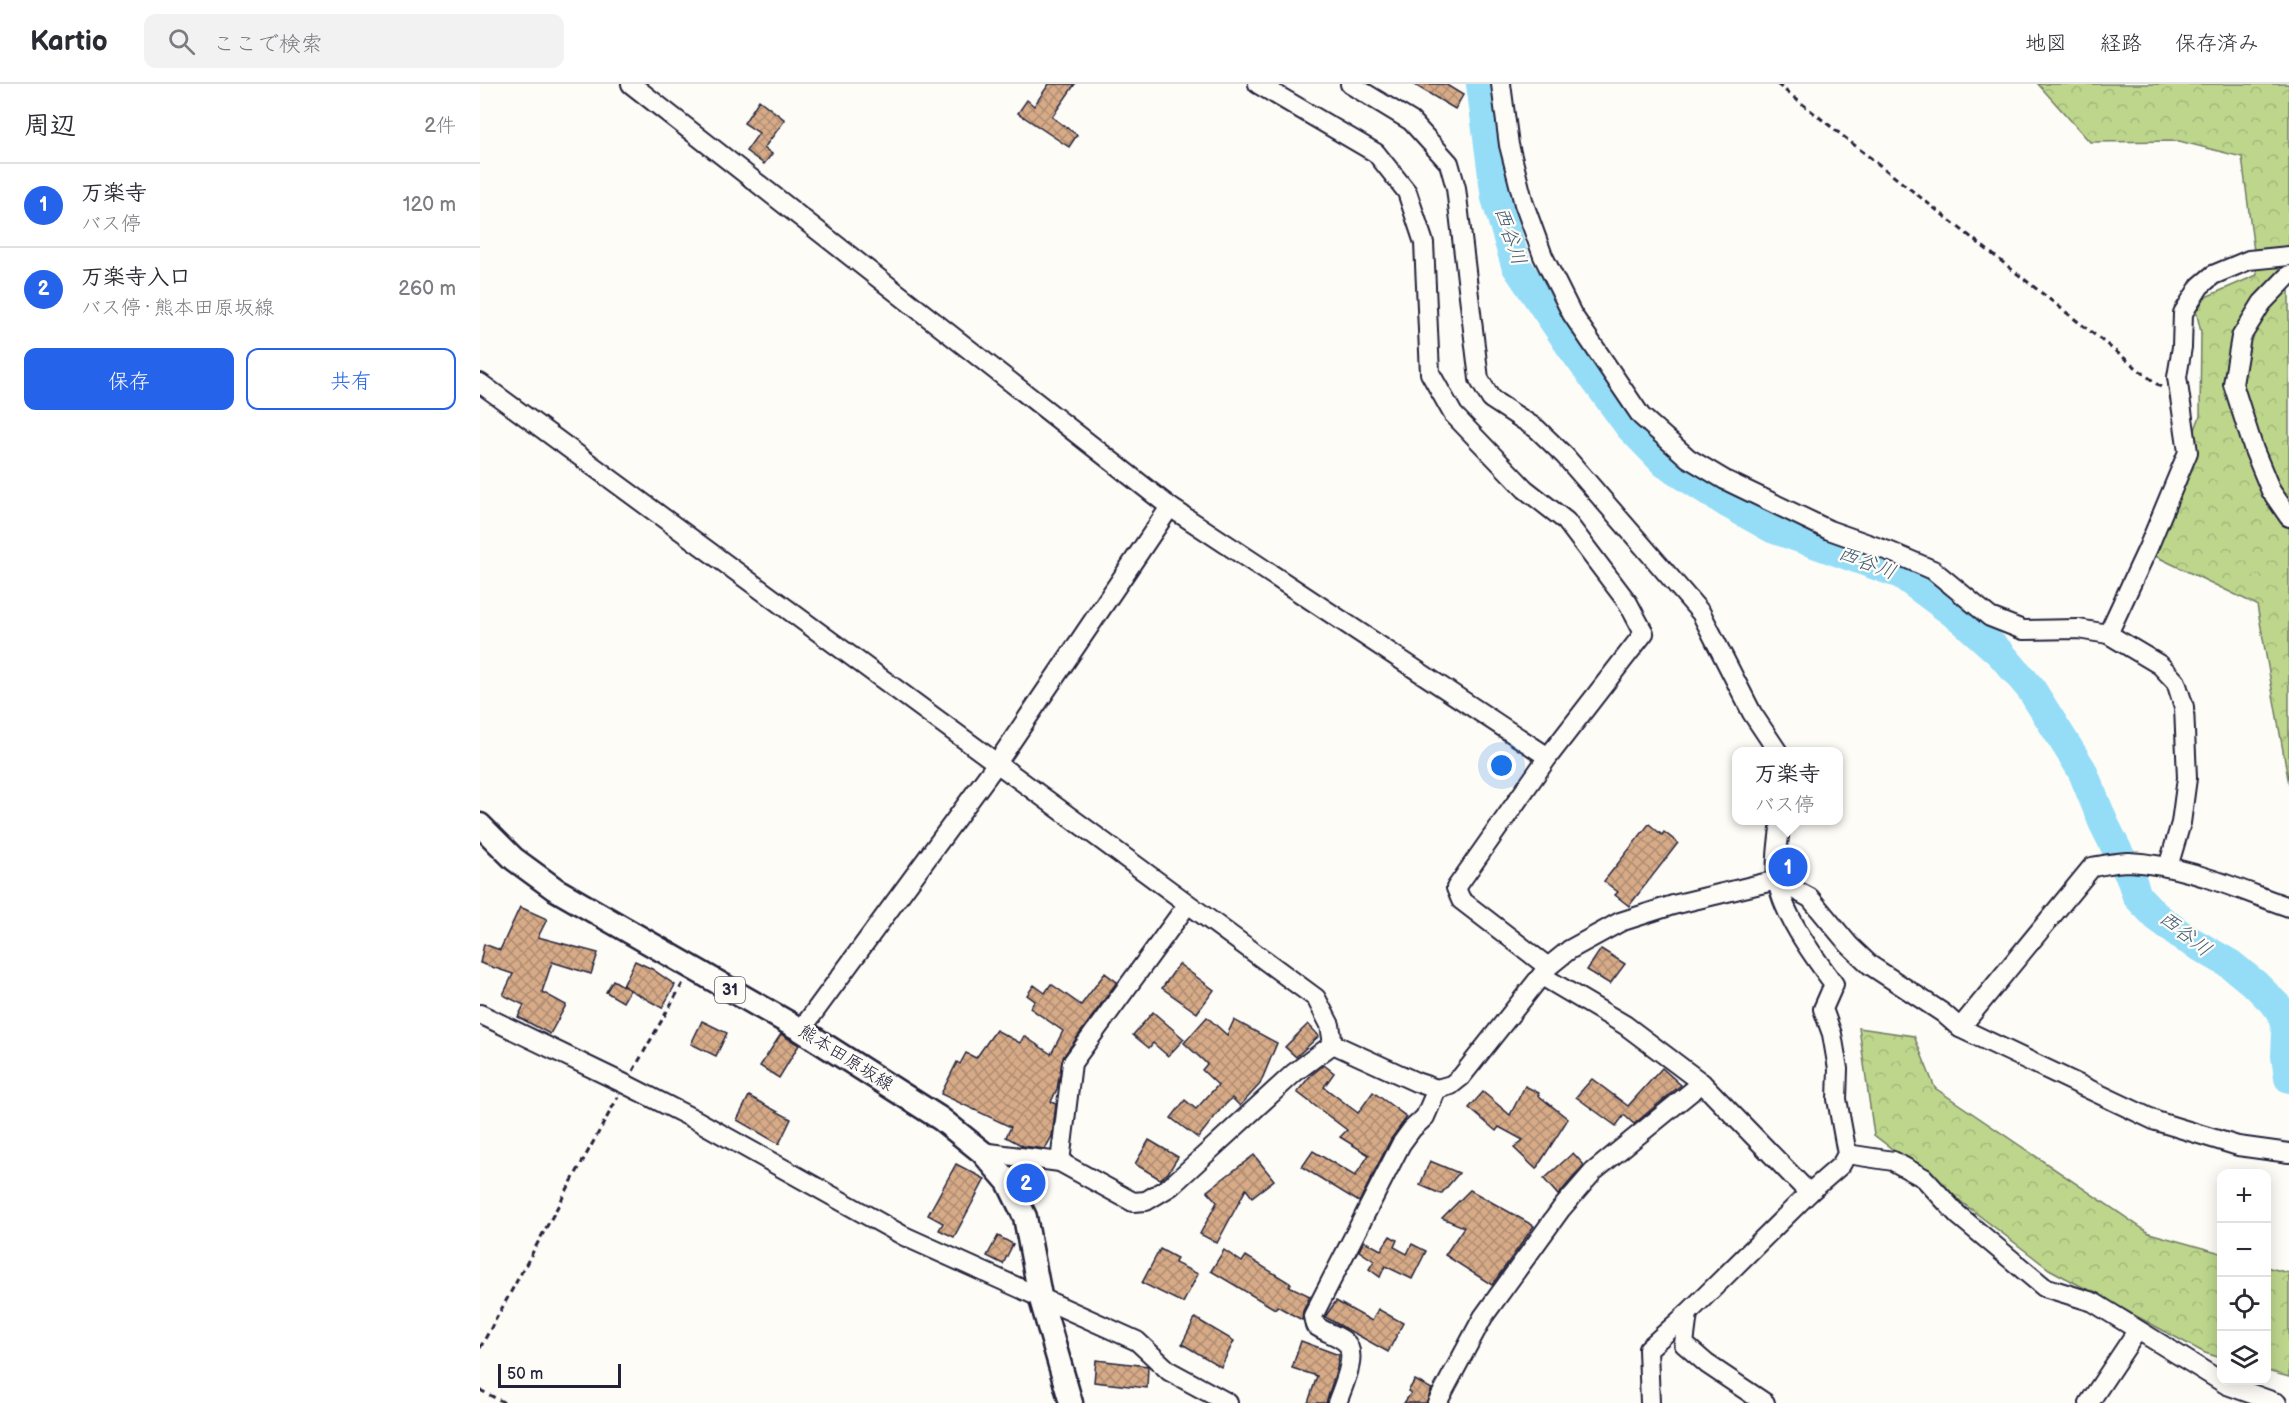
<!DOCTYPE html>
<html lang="ja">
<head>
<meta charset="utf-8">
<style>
	body { margin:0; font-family:"Balsamiq Sans","Klee One",sans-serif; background:#f2f2f3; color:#2b2b33 }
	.controls { position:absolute; right:18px; bottom:18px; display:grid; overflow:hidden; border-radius:12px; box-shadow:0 3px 15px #0003 }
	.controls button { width:54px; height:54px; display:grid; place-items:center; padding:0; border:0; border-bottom:2px solid #e1e1e2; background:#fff; color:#2b2b33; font:30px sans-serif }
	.scale { position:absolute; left:18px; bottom:15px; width:123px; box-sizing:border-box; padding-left:6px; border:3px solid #22223b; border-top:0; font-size:16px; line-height:21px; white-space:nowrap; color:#22223b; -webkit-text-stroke:4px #fdfcf7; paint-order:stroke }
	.you { position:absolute; left:1022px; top:682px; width:21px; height:21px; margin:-15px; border:4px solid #fff; border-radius:50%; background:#1a73e8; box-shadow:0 0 0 9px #1a73e833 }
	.badge { display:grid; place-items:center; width:39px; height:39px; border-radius:50%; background:#2563eb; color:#fff; font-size:20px; font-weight:700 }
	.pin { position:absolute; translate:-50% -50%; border:3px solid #fff; box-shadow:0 2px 6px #0006 }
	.popup { position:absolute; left:1252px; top:663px; width:111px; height:78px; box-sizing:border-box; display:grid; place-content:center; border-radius:12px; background:#fff; filter:drop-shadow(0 2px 4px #0005); font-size:20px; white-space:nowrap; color:#7c7c81 }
	.popup b { font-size:22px; color:#2b2b33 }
	.popup::after { content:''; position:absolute; left:50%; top:100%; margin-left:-12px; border:12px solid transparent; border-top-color:#fff }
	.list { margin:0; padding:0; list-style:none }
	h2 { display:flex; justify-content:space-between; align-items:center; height:78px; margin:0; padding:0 24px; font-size:26px }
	h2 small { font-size:20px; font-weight:400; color:#7c7c81 }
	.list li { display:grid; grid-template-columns:39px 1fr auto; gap:18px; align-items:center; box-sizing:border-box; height:84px; padding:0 24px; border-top:2px solid #e1e1e2 }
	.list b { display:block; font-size:22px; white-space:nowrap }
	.list p { margin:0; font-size:20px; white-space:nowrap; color:#7c7c81 }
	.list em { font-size:20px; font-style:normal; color:#7c7c81 }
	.actions { display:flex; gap:12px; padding:18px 24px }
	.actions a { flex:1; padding:14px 0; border:2px solid #2563eb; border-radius:12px; text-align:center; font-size:21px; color:#2563eb }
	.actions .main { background:#2563eb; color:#fff }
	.icon { flex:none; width:33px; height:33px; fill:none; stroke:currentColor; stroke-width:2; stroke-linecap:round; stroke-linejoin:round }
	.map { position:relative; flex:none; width:1809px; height:1319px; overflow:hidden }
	header { display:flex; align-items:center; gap:36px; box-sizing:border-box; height:84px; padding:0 30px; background:#fff; border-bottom:2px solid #e1e1e2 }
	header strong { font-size:28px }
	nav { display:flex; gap:33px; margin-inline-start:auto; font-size:21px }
	.search { width:420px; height:54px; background:#f2f2f3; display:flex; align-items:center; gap:15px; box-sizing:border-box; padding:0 21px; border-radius:12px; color:#7c7c81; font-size:22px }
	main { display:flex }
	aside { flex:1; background:#fff }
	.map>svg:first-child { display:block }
</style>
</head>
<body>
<header>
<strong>Kartio</strong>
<div class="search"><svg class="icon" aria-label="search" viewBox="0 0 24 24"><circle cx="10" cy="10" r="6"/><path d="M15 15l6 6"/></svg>ここで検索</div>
<nav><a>地図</a><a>経路</a><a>保存済み</a></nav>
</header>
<main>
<aside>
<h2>周辺<small>2件</small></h2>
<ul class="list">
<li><span class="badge">1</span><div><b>万楽寺</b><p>バス停</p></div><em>120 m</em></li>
<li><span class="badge">2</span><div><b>万楽寺入口</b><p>バス停 · 熊本田原坂線</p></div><em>260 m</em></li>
</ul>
<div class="actions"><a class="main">保存</a><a>共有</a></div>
</aside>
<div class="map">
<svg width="1809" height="1319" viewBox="0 0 1809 1319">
	<defs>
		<pattern id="forest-crowns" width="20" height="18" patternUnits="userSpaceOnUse" patternTransform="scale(1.5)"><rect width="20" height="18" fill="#bdd68c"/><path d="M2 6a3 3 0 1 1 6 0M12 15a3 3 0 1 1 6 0" fill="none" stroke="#a2b77a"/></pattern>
		<pattern id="building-cross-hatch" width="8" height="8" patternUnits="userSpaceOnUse" patternTransform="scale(1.5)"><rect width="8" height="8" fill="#d7ab88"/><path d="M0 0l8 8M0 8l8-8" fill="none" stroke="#ae8b70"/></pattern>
	</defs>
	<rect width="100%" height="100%" fill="#fdfcf7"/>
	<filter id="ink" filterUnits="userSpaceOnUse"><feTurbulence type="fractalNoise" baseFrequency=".0167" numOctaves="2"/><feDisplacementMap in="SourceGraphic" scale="12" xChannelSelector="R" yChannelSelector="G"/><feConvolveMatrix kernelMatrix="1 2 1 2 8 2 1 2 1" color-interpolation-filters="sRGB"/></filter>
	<g filter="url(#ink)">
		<g fill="url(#forest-crowns)" stroke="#707c64" stroke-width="1.5">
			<polygon points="1558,0 1809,0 1809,700 1777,521 1669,469 1720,332 1721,248 1714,218 1777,191 1762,73 1699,57 1610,58"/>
			<polygon points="1379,944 1434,952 1455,1004 1669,1149 1741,1169 1741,1274 1725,1269 1569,1185 1394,1051"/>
			<polygon points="1786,1183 1809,1189 1809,1293 1787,1287"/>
		</g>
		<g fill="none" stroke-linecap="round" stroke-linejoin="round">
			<polyline stroke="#95ddf7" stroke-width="30" points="1001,0 1016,114 1036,181 1092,264 1150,343 1185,379 1249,420 1292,444 1421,490 1483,536 1520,569 1551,605 1602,686 1624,740 1651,794 1657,812 1676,832 1705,854 1750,880 1776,901 1801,926 1807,948 1806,972 1809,994"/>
		</g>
		<g fill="url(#building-cross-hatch)" stroke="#22223b" stroke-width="1.5">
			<polygon points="569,0 595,0 572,33 597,51 589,63 538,29 547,16 554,22"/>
			<polygon points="933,0 965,0 983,11 975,25"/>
			<polygon points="279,16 305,36 284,64 292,70 284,80 266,67 279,49 264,39"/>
			<polygon points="1169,740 1182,751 1184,748 1198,759 1149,822 1135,811 1138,808 1124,797"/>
			<polygon points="40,823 67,835 58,853 118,869 111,890 72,878 62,908 86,921 70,950 38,933 44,921 23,911 33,890 0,879 4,860 20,866"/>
			<polygon points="1121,865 1145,880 1130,900 1107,886"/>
			<polygon points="155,877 172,885 195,901 182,924 143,902"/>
			<polygon points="699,880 734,906 717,929 682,904"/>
			<polygon points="625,889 637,898 583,973 577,1005 571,1018 576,1020 572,1052 565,1065 543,1062 526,1053 531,1043 461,1010 477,978 480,980 486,969 496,974 516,946 540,959 544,952 571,970 583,947 550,924 555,917 547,911 554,901 565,909 571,900 601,921"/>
			<polygon points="133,896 150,906 143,918 126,908"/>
			<polygon points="673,928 704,955 688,972 673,959 669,964 653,951"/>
			<polygon points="727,933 747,951 754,936 797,959 780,1000 760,1022 752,1014 740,1026 718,1054 691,1034 705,1016 716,1025 738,1001 722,986 727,980 704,959"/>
			<polygon points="222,937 247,949 236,972 211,960"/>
			<polygon points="828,940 839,952 816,973 805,963"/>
			<polygon points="301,950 319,961 299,994 280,982"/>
			<polygon points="844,981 854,989 844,1003 878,1029 893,1008 927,1033 911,1055 879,1118 822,1083 833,1067 875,1092 889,1071 860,1053 867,1046 817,1008 831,991"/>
			<polygon points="1182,984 1201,1001 1154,1040 1144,1031 1136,1042 1096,1013 1112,995 1148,1022"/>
			<polygon points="1045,1002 1059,1009 1058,1011 1088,1035 1056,1085 1034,1064 1043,1056 1019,1043 1016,1047 989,1024 1003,1008 1030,1031"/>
			<polygon points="269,1012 311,1035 299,1060 257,1036"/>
			<polygon points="669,1056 698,1073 688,1089 680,1095 655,1080"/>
			<polygon points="1093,1069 1104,1081 1078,1111 1064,1095"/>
			<polygon points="774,1071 794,1096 772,1113 766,1105 737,1159 720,1150 737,1118 727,1107"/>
			<polygon points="950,1077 979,1089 961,1110 940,1101"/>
			<polygon points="476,1080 505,1095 474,1153 459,1146 463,1139 448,1131"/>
			<polygon points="990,1106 1054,1142 1012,1201 965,1171 984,1143 962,1134"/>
			<polygon points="518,1152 533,1160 523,1180 507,1172"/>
			<polygon points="910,1152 917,1156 914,1163 927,1170 932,1160 946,1167 932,1195 905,1182 900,1193 889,1185 894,1177 879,1167 884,1157 901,1166"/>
			<polygon points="680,1165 697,1174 695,1179 718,1190 703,1219 662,1199"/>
			<polygon points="744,1166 762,1178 766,1172 811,1200 809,1202 830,1212 823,1227 822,1236 797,1222 795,1225 731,1187"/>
			<polygon points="856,1217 892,1237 898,1225 923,1239 908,1268 845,1233"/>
			<polygon points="715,1234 754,1257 741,1283 702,1260"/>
			<polygon points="821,1257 859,1271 857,1284 846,1319 828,1319 837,1292 812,1284"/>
			<polygon points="616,1276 668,1282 667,1304 614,1298"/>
			<polygon points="935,1296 952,1305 946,1319 924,1319 931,1309 928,1307"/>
		</g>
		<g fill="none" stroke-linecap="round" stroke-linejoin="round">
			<g stroke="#22223b" stroke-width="22">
				<g id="minor">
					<polyline points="151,0 690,423 1068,673"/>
					<polyline points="778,0 896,69 927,108 944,159 950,289 973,330 1045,405 1086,437 1148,519 1164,549 1068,673 976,804 981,816 1068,883"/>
					<polyline points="870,0 931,37 969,79 976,104 999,295 1011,315 1057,345 1085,372 1221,529 1272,629 1298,668"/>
					<polyline points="1021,0 1029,61 1044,120 1063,172 1092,230 1161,332 1208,374 1245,396 1349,446 1411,468 1453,486 1510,533 1543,546 1598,545 1628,550 1680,581 1696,598 1704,623 1707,694 1701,739 1688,783"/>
					<polyline points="1809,191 1782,219 1761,253 1753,300 1774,366 1791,407 1809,433"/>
					<polyline points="0,299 836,914 850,941 853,960"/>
					<polyline points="1628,550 1668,464 1708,368 1697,293 1702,263 1703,229 1720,202 1733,191 1769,176 1809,172"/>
					<polyline points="1062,892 1145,941 1222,999 1329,1109"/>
					<polyline points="0,930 145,1000 218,1037 424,1152 657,1257 689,1287 748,1319"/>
					<path d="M1480 944 1612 783C1624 781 1637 778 1649 778 1705 781 1757 805 1809 823"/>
					<polyline points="321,946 517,679 690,423"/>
					<polyline points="853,960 936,998 957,1005 971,1001 981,993 1068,883 1089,866 1140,838 1193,821 1297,796 1330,814 1369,861 1390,881 1463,929 1480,944 1676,1037 1758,1062 1809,1069"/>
					<polyline points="502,1068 580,1078 653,1118 666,1117 691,1102 814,989 853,960"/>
					<polyline points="1367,1070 1413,1077 1444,1094 1478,1131 1564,1203 1613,1218 1747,1301 1797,1319"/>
					<polyline points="580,1078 592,979 707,821"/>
					<polyline points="1208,1229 1204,1260 1227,1280 1285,1319"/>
					<path d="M857 1319C862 1304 880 1269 864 1257 855 1250 844 1248 835 1241L833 1232 921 1060 932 1045 945 1033 957 1005"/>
					<polyline points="957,1319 1003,1233 1081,1125 1113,1088 1222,999"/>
					<path d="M1170 1319 1168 1265 1208 1229 1329 1109 1361 1081 1367 1070 1357 1015 1358 985 1352 950 1343 925 1354 900C1334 873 1300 827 1297 793 1295 775 1299 755 1301 736"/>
					<polyline points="1609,1319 1657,1247"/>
				</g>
			</g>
			<g stroke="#22223b" stroke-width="27">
				<polyline id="major" points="0,741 34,775 75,805 321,946 461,1035 502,1068 528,1098 545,1133 560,1212 591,1319"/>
			</g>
			<g stroke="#22223b" stroke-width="3" stroke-dasharray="6 4.5" stroke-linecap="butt">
				<polyline points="1297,0 1682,304"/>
				<polyline points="153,987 203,899"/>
				<polyline points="0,1264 138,1013"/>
				<polyline points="0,1306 25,1319"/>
			</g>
			<use href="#minor" stroke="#fdfcf7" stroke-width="18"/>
			<use href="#major" stroke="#fdfcf7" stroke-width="22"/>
		</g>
	</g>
	<g text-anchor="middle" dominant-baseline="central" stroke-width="4.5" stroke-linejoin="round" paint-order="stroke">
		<rect fill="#fdfcf7" stroke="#646373" stroke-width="1.5" x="235" y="893" width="30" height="26" rx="4.5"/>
		<g font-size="16" font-weight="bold" fill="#22223b">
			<text x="250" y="906">31</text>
		</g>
		<g font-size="18" fill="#22223b" stroke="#fdfcf7">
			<text transform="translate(366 974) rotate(32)">熊本田原坂線</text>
		</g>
		<g font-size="20" font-style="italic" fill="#445a73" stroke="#fdfcf7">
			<text transform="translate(1030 152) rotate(71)">西谷川</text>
			<text transform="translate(1387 479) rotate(21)">西谷川</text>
			<text transform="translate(1705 850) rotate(38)">西谷川</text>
		</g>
	</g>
</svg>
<div class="controls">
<button>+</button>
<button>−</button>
<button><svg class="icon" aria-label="locate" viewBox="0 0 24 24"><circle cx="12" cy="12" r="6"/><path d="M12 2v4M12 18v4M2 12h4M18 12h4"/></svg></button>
<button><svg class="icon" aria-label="layers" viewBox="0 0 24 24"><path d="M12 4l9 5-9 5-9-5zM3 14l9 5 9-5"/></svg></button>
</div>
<div class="scale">50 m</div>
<div class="you"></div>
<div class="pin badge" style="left:1308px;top:783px">1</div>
<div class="popup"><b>万楽寺</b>バス停</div>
<div class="pin badge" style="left:546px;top:1099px">2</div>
</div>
</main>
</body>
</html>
